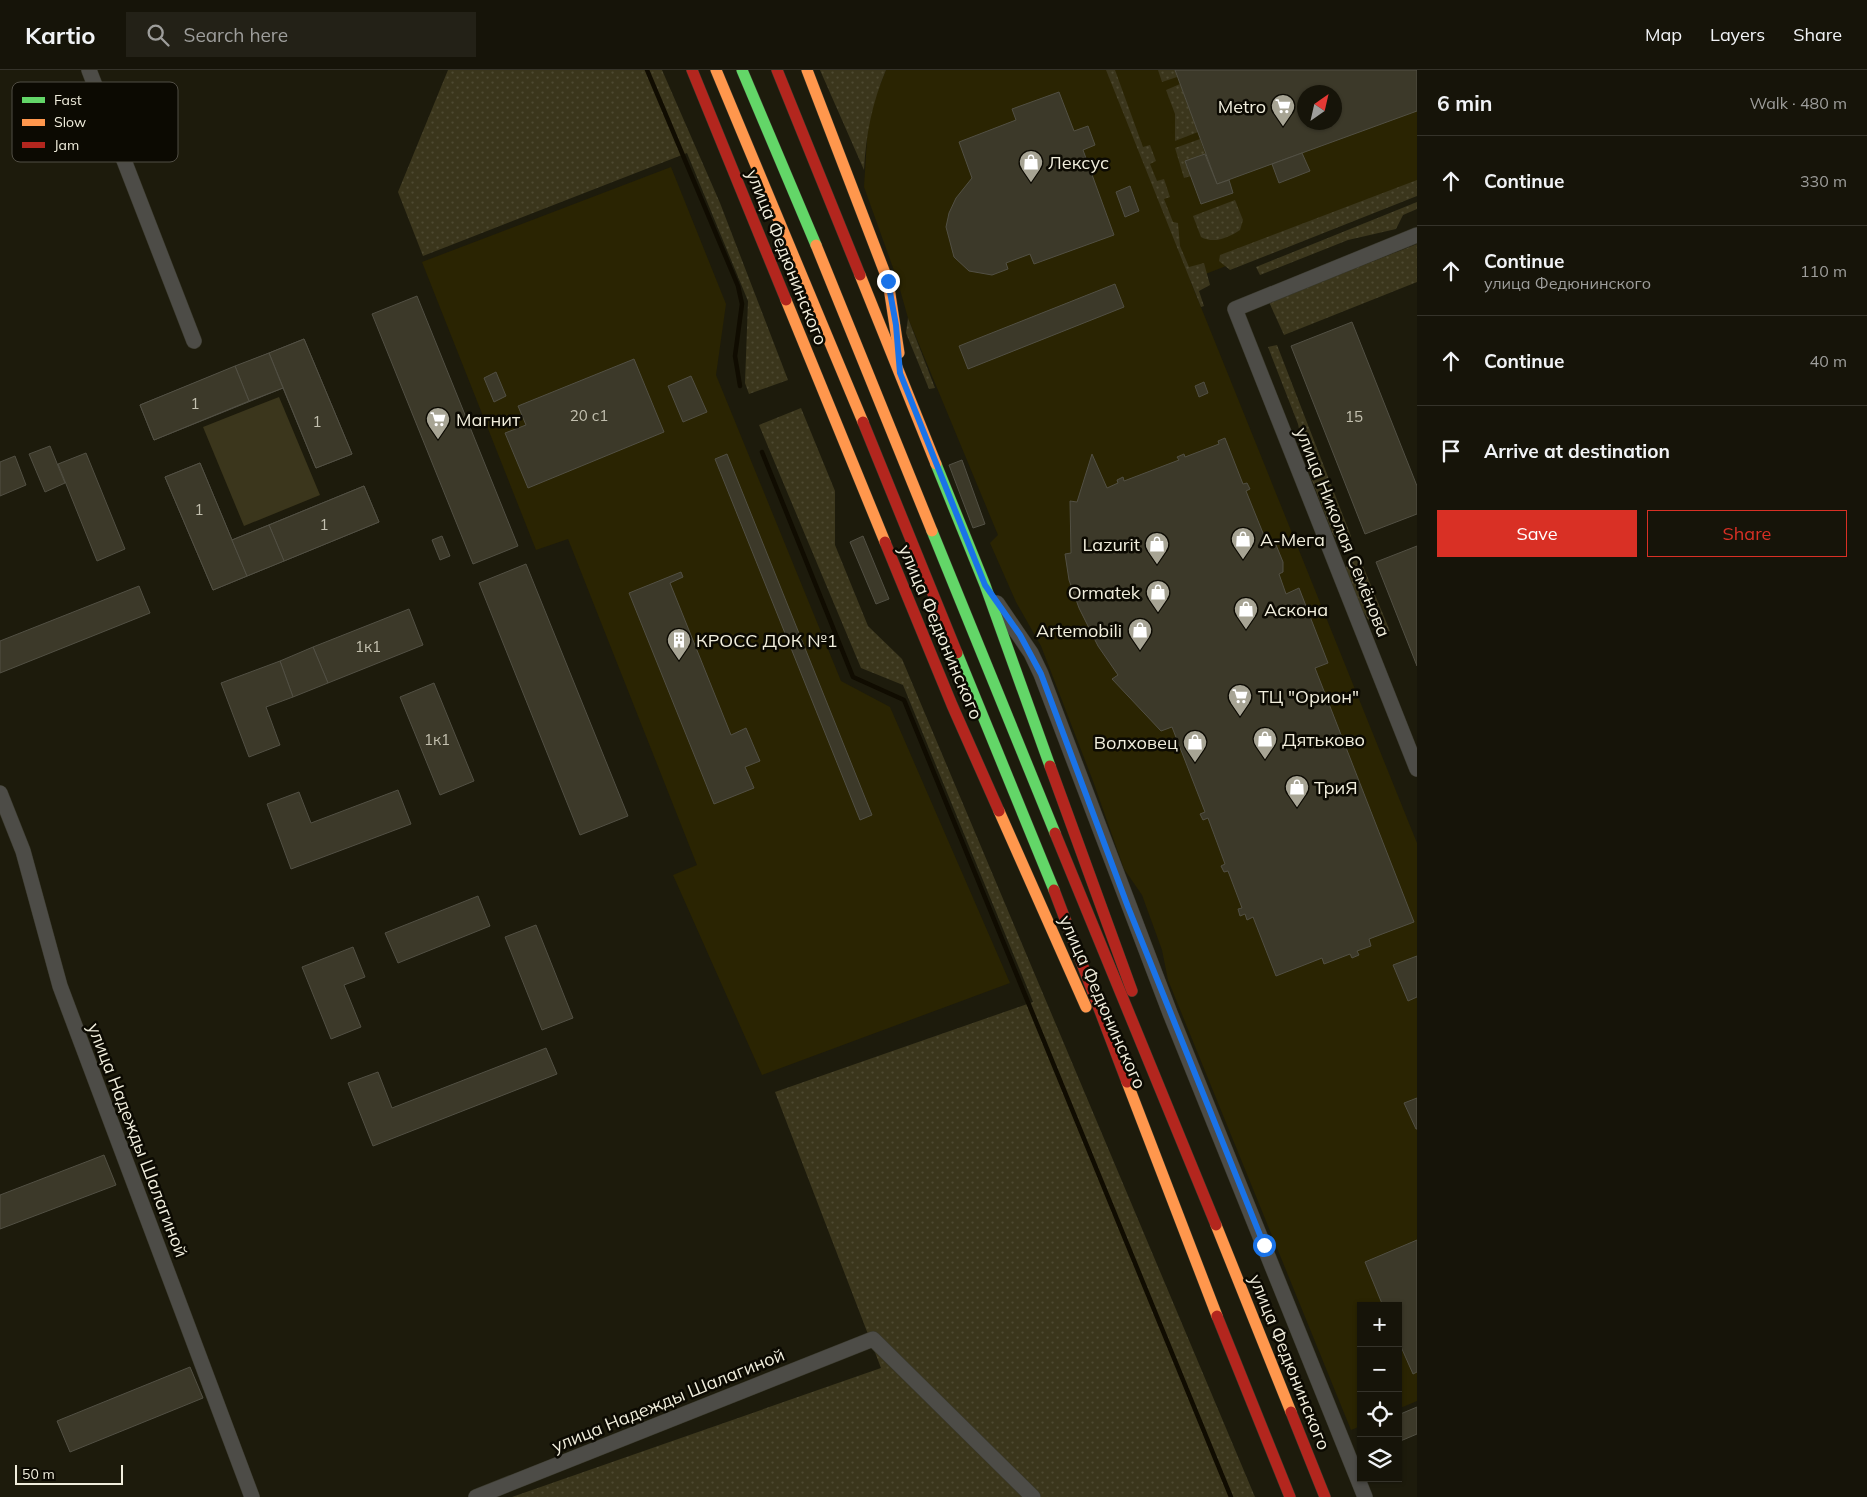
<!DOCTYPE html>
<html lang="en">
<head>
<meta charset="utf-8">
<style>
	body { margin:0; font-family:Mulish,sans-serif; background:#232117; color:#f1f3f6 }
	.controls { position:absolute; right:15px; bottom:15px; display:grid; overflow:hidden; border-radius:0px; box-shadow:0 1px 4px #0004 }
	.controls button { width:45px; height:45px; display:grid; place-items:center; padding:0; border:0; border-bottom:1px solid #35332a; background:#161409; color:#f1f3f6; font:25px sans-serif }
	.compass { position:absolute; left:1297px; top:15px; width:45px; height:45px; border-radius:50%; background:#161409; box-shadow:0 1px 4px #0004; rotate:34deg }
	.scale { position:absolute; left:15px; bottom:12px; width:108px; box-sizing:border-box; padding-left:5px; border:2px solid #f1eedd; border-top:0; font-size:14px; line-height:18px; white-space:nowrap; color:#f1eedd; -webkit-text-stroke:4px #0c0a02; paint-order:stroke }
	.stop { position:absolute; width:15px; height:15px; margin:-11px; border:4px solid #1a73e8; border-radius:50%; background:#fff }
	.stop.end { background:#1a73e8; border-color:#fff; box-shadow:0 1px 5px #0008 }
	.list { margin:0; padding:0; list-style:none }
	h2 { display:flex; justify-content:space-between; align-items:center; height:65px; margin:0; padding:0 20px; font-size:21px }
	h2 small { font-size:16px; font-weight:400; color:#9e9e9c }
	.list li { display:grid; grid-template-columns:32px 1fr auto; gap:15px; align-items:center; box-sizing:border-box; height:90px; padding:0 20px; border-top:1px solid #35332a }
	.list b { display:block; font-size:19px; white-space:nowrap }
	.list p { margin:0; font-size:16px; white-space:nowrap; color:#9e9e9c }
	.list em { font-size:16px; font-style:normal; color:#9e9e9c }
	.actions { display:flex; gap:10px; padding:15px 20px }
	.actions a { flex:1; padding:11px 0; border:1px solid #d93025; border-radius:0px; text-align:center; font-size:18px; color:#d93025 }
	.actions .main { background:#d93025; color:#fff }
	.icon { flex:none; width:28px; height:28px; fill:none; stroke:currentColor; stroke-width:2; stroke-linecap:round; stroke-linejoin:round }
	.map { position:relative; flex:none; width:1417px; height:1427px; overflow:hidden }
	header { display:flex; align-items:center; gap:30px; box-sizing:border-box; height:70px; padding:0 25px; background:#161409; border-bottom:1px solid #35332a }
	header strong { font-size:24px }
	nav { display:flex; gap:28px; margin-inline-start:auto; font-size:18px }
	.search { width:350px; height:45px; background:#232117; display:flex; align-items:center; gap:12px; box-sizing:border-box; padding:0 18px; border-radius:0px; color:#9e9e9c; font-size:19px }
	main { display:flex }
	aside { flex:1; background:#161409 }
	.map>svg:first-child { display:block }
</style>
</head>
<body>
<header>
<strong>Kartio</strong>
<div class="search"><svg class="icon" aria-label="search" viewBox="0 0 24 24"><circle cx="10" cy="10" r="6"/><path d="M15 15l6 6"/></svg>Search here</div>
<nav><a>Map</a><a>Layers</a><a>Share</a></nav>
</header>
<main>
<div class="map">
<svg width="1417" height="1427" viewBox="0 0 1417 1427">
	<defs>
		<pattern id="grass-dots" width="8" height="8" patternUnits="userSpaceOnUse" patternTransform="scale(1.25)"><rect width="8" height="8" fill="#3b361c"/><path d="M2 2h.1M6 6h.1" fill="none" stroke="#4e4a32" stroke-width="1.8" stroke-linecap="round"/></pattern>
	</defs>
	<rect width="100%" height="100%" fill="#1d1b0c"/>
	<g fill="#2a2402" fill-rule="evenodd">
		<path d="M886 0H1417V122L1190 210 1417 773V1331L1398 1339V1236H1361V1356L1351 1360 1168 910 1162 880 1142 825 1124 799 1093 711 1041 576 1016 532 990 473 998 465 908 248 897 209 864 117 868 52 874 30ZM1304 22H1334V52H1304Z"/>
		<polygon points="671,97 726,234 716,305 841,611 890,637 1010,913 762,1005 673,805 697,795 568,469 536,480 422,192"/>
	</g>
	<g fill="url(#grass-dots)">
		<polygon points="448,0 662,0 720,133 788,310 749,324 745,313 748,231 687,83 423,186 398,122"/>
		<path d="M820 0H886C872 33 866 64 864 100Z"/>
		<polygon points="1106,0 1115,0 1143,77 1150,75 1156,91 1150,94 1157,111 1164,109 1170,127 1164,129 1173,152 1178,153 1180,176 1189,197 1204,193 1210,215 1199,221 1204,236 1201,237"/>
		<polygon points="1158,0 1175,0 1177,7 1162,12"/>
		<polygon points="1180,14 1198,62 1175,71 1175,44 1166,20"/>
		<polygon points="1200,69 1205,84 1186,91 1191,106 1184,108 1175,78"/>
		<polygon points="1417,110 1417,126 1230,200 1219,191 1220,185"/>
		<path d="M1235 130 1243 150 1240 160C1228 168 1214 174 1201 167L1193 146Z"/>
		<polygon points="1417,132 1417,139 1403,145 1396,159 1348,170 1260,205 1256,197"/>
		<polygon points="1417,174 1417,212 1284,265 1269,232"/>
		<polygon points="908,248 935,318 929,319 906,263"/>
		<polygon points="1277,275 1351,466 1348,470 1341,472 1333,465 1308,400 1298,354 1268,277"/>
		<polygon points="801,338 835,421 835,475 868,556 902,589 1255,1427 512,1427 881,1298 775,1022 1033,932 903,615 861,598 759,355"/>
		<polygon points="1358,484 1390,561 1378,565 1355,529 1345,500 1351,485"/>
	</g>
	<polygon fill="#3b361c" points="279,327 320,425 244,456 203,357"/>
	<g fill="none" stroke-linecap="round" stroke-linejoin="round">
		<g stroke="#100c01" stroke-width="4.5">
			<polyline points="647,0 738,216 742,234 735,286 740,316"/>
			<polyline points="762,382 853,607 904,630 1231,1427"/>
		</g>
	</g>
	<g fill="#3c3929" stroke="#525044" fill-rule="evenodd">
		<path d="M1175 0H1417V41L1217 114ZM1304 22H1334V52H1304Z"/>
		<polygon points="1059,22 1074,61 1088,56 1095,75 1083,80 1114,165 1034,194 1030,184 1006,193 1008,199 992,205 969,201 954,187 946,157 949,143 956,128 972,108 959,72 1016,50 1012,39"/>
		<polygon points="1302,83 1310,101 1279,113 1272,94"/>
		<polygon points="1205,84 1217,114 1229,110 1233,123 1201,134 1185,91"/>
		<polygon points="1130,116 1139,141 1125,147 1116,122"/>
		<polygon points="1115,214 1124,237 968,299 959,276"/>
		<polygon points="417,226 518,476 473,494 372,244"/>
		<polygon points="1352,252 1417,416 1417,444 1365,464 1291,276"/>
		<polygon points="304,269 352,384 316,398 283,318 154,370 140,335"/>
		<polygon points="304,269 352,384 316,398 269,283"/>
		<polygon points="269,283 283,318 249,331 235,296"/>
		<polygon points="634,289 664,362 528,418 505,363 526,355 518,336"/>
		<polygon points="235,296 249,331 154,370 140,335"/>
		<polygon points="496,302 506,326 494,332 484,308"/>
		<polygon points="691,306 707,342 683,352 668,316"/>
		<polygon points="1204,312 1208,323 1199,327 1195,316"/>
		<polygon points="1225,368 1243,414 1247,413 1250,419 1246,421 1267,473 1274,470 1283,492 1283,502 1279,504 1286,524 1299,518 1328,593 1315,598 1414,852 1369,869 1371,876 1357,881 1359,885 1352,888 1350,884 1324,894 1322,888 1276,906 1253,847 1247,850 1245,844 1240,846 1238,839 1242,838 1228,801 1224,802 1221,796 1225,794 1208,748 1203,750 1200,744 1205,742 1172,657 1161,661 1112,609 1118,605 1098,576 1079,538 1069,510 1065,484 1071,483 1070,431 1077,432 1092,384 1107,418 1118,413 1117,410 1123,407 1124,411 1179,390 1177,387 1184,384 1185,387 1219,374 1218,371"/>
		<polygon points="50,376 65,413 45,422 29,384"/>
		<polygon points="86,383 125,479 97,491 58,394"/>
		<polygon points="727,384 872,745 860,750 715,389"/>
		<polygon points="15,386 26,415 0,426 0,392"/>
		<polygon points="962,390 985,454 973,458 949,395"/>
		<polygon points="200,393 232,470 364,416 379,452 213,520 165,407"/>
		<polygon points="200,393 247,506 213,520 165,407"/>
		<polygon points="364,416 379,452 284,491 269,455"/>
		<polygon points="269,455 284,491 247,506 232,470"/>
		<polygon points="442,466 450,486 440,490 432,470"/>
		<polygon points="863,466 889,529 876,534 850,472"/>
		<polygon points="1417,476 1417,596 1376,492"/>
		<polygon points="526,494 628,746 580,765 479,513"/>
		<polygon points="681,502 683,507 670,513 731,665 746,658 760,691 745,697 754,718 714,734 629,523"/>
		<polygon points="139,516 150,543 0,603 0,571"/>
		<polygon points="409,539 423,575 328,613 313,577"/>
		<polygon points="313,577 328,613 293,627 280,591"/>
		<polygon points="280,591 293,627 266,637 280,675 249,687 221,613"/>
		<polygon points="434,613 474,711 440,725 400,627"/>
		<polygon points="398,720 411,754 291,799 267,734 299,722 311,753"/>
		<polygon points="478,826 490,856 398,893 385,863"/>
		<polygon points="536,855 573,948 542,960 505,867"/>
		<polygon points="353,877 365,907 344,915 361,957 331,969 302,897"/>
		<polygon points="1417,886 1417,927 1408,931 1393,895"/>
		<polygon points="546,978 557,1004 373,1076 348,1013 378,1002 392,1038"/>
		<polygon points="1417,1028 1417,1059 1416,1059 1404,1033"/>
		<polygon points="104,1085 116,1115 0,1159 0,1125"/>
		<polygon points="1417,1170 1417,1302 1413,1304 1398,1270 1398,1236 1383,1236 1365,1192"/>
		<polygon points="190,1297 203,1328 70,1382 57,1351"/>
		<polygon points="1417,1337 1417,1364 1398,1372 1398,1345"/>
	</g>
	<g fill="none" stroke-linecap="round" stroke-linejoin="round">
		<g stroke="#39382b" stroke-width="16">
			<g id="street">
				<polyline points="89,0 194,271"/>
				<polyline points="1417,165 1235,239 1417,699"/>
				<polyline points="997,533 1031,583 1041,604 1170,943 1365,1427"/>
				<polyline points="0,723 23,781 60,916 252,1427"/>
				<polyline points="476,1427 873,1269 1033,1427"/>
			</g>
		</g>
		<g stroke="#39382b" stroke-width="12">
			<g id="fast">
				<polyline points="742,0 816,175"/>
				<polyline points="936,394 985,515 1050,696"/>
				<polyline points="932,461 1055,763"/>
				<polyline points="957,583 1054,820"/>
			</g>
		</g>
		<g stroke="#39382b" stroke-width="12">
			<g id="slow">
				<polyline points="716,0 863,352"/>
				<polyline points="807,0 888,211 899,283"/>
				<polyline points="816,175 932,461"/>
				<polyline points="860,205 936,394"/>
				<polyline points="786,230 885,472"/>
				<polyline points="999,741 1086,937"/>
				<polyline points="1127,1012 1217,1246"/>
				<polyline points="1216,1155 1291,1342"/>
			</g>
		</g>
		<g stroke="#39382b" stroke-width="12">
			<g id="jam">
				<polyline points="692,0 786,230"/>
				<polyline points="777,0 860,205"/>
				<polyline points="863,352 957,583"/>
				<polyline points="885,472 952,635 999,741"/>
				<polyline points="1050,696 1132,921"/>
				<polyline points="1055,763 1216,1155"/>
				<polyline points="1054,820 1127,1012"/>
				<polyline points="1217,1246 1290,1427"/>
				<polyline points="1291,1342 1325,1427"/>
			</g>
		</g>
		<use href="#street" stroke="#4d4c47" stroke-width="15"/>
		<use href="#fast" stroke="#63d668" stroke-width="11"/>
		<use href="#slow" stroke="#ff974d" stroke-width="11"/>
		<use href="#jam" stroke="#b3261e" stroke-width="11"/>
	</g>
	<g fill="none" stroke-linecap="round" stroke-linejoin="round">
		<polyline stroke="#1a73e8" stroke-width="6" points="888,211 896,255 900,303 985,515 1020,565 1041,604 1128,837 1264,1175"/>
	</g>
	<defs>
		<g id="supermarket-pin" transform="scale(1.25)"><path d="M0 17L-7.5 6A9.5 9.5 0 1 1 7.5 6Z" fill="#a7a494" stroke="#0c0a02"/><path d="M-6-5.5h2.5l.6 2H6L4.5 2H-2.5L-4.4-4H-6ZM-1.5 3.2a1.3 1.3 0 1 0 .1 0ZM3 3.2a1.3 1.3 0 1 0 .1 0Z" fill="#fff"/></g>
		<g id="shop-pin" transform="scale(1.25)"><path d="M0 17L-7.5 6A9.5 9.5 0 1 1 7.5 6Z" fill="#a7a494" stroke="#0c0a02"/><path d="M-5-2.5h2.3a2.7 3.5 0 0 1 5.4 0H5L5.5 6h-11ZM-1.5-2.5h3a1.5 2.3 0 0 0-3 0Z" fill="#fff"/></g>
		<g id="building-pin" transform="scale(1.25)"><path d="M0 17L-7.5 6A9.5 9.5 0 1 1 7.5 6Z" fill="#a7a494" stroke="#0c0a02"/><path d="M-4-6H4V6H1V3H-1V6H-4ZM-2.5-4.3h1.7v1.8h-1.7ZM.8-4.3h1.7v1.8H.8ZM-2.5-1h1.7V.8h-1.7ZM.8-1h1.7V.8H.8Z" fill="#fff"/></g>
	</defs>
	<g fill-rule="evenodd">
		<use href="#supermarket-pin" x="1283" y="36"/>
		<use href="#shop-pin" x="1031" y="92"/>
		<use href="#supermarket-pin" x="438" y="349"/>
		<use href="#shop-pin" x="1243" y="469"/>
		<use href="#shop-pin" x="1157" y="474"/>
		<use href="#shop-pin" x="1158" y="522"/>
		<use href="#shop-pin" x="1246" y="539"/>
		<use href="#shop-pin" x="1140" y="560"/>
		<use href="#building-pin" x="679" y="570"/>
		<use href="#supermarket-pin" x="1240" y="626"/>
		<use href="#shop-pin" x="1265" y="669"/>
		<use href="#shop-pin" x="1195" y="672"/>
		<use href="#shop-pin" x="1297" y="717"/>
	</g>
	<g text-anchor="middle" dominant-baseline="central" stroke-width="5" stroke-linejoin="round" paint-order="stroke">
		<g font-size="15" fill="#c4c1b0">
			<text x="195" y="333">1</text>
			<text x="589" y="345">20 с1</text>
			<text x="1354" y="346">15</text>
			<text x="317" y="351">1</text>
			<text x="199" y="439">1</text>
			<text x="324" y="454">1</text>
			<text x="368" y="576">1к1</text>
			<text x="437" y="669">1к1</text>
		</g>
		<g font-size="18" fill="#f1eedd" stroke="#0c0a02" text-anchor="start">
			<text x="1266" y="36" text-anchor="end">Metro</text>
			<text x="1048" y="92">Лексус</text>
			<text x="456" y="349">Магнит</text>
			<text x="1260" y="469">А-Мега</text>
			<text x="1140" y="474" text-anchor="end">Lazurit</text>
			<text x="1140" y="522" text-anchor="end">Ormatek</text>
			<text x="1264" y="539">Аскона</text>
			<text x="1122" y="560" text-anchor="end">Artemobili</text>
			<text x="696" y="570">КРОСС ДОК №1</text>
			<text x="1258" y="626">ТЦ "Орион"</text>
			<text x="1282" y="669">Дятьково</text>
			<text x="1178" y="672" text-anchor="end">Волховец</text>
			<text x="1314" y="717">ТриЯ</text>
		</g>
		<g font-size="18" fill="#f1eedd" stroke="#0c0a02">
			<text transform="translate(787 187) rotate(68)">улица Федюнинского</text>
			<text transform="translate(1343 462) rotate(68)">улица Николая Семёнова</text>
			<text transform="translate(941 562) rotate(67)">улица Федюнинского</text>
			<text transform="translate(1103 932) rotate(66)">улица Федюнинского</text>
			<text transform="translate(138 1070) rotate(69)">улица Надежды Шалагиной</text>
			<text transform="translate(1290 1292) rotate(68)">улица Федюнинского</text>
			<text transform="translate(668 1330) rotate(-22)">улица Надежды Шалагиной</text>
		</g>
	</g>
	<rect x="12" y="12" width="166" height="80" rx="8" fill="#0c0a02" stroke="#514e44" stroke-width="1"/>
	<rect x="22" y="27" width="23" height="6" fill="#63d668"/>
	<rect x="22" y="49" width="23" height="7" fill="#ff974d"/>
	<rect x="22" y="72" width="23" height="6" fill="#b3261e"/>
	<g font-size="14" fill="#f1eedd">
		<text x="54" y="35">Fast</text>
		<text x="54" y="57">Slow</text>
		<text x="54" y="80">Jam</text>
	</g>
</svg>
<div class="controls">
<button>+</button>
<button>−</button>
<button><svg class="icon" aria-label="locate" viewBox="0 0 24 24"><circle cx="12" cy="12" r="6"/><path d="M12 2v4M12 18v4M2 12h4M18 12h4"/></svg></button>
<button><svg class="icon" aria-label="layers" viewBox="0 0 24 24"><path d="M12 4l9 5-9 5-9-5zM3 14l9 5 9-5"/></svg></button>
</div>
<svg class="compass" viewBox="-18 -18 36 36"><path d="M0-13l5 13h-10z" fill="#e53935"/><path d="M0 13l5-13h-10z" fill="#9e9e9c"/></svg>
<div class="scale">50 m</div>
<div class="stop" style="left:1264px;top:1175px"></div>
<div class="stop end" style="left:888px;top:211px"></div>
</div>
<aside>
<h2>6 min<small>Walk · 480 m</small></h2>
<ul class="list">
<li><svg class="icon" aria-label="ahead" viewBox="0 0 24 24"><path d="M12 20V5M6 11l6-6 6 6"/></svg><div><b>Continue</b></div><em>330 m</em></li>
<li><svg class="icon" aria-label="ahead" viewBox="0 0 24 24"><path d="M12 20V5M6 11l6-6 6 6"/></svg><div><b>Continue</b><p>улица Федюнинского</p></div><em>110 m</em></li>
<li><svg class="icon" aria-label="ahead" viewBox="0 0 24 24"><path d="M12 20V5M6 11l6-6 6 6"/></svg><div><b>Continue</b></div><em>40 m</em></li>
<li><svg class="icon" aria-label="arrive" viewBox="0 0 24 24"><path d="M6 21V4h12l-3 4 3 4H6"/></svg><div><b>Arrive at destination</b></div></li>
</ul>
<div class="actions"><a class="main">Save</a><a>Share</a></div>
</aside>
</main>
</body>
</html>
